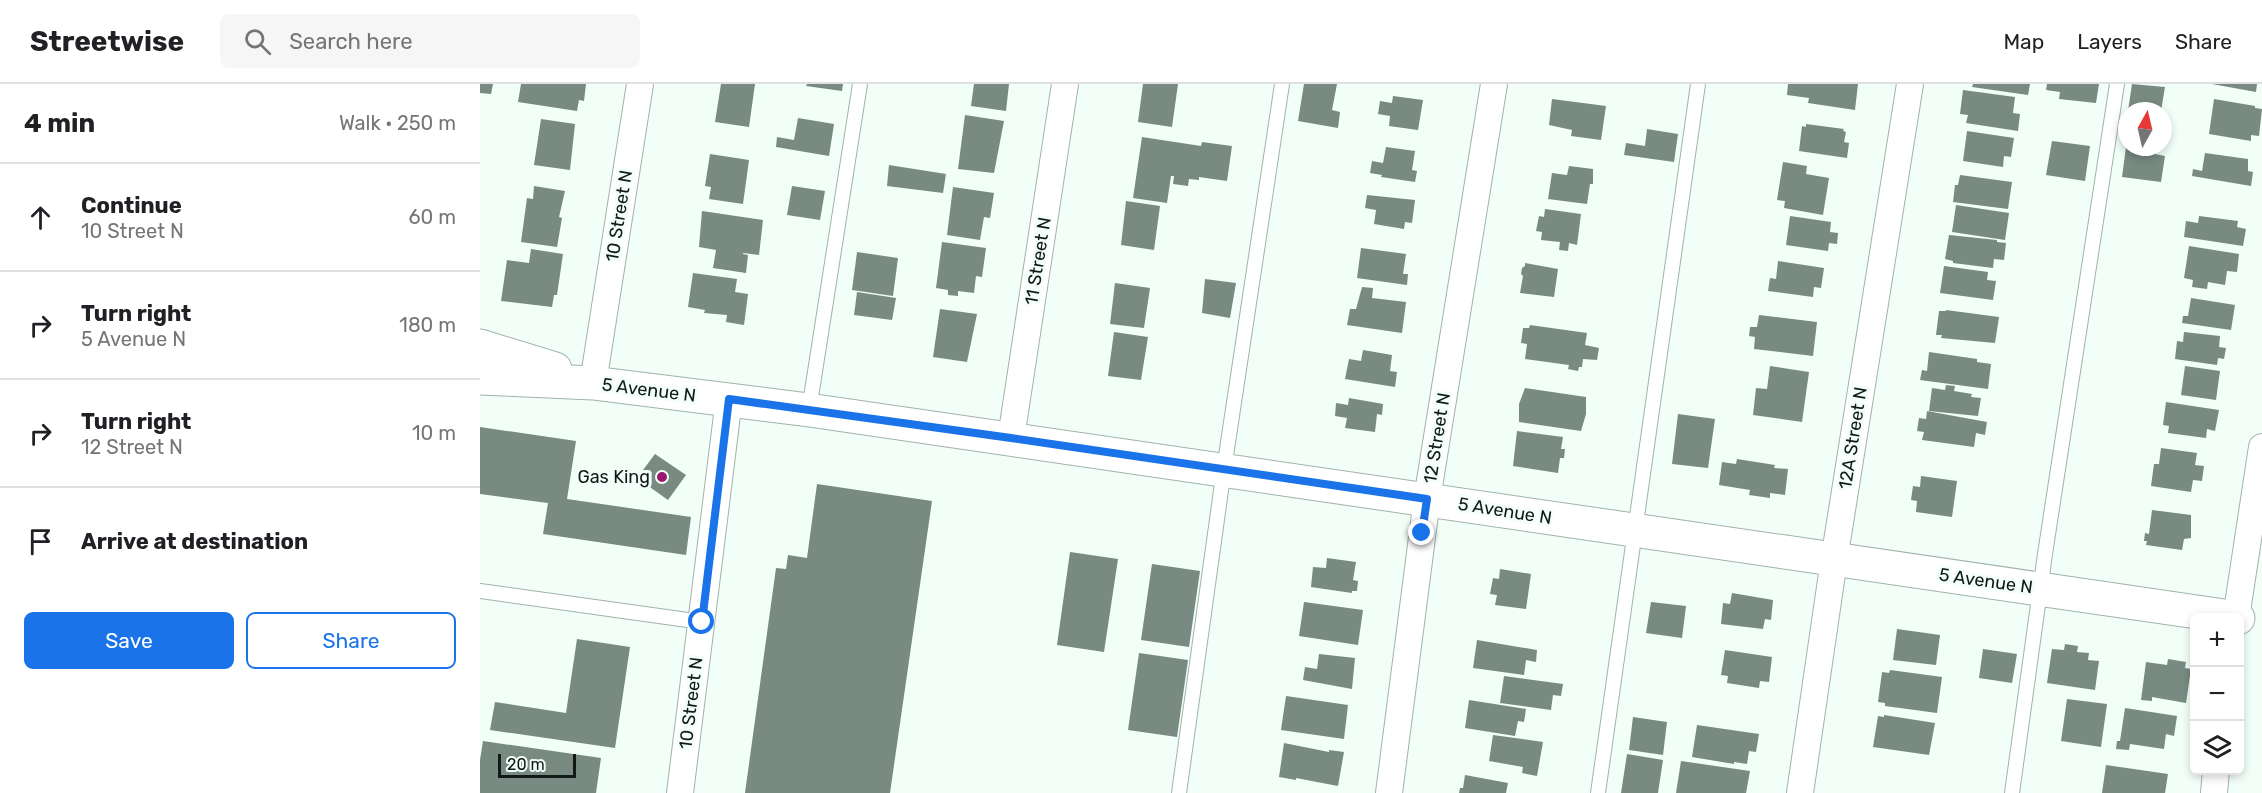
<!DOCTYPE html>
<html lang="en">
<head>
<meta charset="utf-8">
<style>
	body { margin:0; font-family:Rubik,sans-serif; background:#f6f6f6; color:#202124 }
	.controls { position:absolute; right:18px; bottom:18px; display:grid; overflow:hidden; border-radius:9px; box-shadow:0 3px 9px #0003 }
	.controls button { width:54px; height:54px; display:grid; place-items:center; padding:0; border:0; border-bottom:2px solid #e0e0e0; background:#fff; color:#202124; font:30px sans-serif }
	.compass { position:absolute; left:1638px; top:18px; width:54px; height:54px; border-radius:50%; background:#fff; box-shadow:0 3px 9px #0003; rotate:8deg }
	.scale { position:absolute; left:18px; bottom:15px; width:78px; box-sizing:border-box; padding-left:6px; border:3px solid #121916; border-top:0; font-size:16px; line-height:21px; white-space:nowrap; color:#121916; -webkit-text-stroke:4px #f2fef8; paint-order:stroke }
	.stop { position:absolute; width:18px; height:18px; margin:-14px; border:4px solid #1a73e8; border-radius:50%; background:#fff }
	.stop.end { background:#1a73e8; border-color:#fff; box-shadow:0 2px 6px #0008 }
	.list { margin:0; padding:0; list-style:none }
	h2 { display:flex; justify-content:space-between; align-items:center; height:78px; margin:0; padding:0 24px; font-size:26px }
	h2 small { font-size:20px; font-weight:400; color:#757577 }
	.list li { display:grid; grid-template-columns:39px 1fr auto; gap:18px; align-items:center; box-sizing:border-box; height:108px; padding:0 24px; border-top:2px solid #e0e0e0 }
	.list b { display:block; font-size:22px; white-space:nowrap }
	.list p { margin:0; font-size:20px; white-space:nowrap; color:#757577 }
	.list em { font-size:20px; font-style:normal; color:#757577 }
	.actions { display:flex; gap:12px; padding:18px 24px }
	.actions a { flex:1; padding:14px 0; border:2px solid #1a73e8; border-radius:9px; text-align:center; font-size:21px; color:#1a73e8 }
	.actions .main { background:#1a73e8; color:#fff }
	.icon { flex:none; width:33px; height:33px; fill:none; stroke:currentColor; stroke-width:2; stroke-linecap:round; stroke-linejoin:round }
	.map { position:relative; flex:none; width:1782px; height:709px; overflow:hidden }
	header { display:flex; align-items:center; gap:36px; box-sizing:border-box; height:84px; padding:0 30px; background:#fff; border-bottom:2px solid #e0e0e0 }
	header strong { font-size:28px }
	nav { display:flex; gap:33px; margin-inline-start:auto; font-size:21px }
	.search { width:420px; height:54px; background:#f6f6f6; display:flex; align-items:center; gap:15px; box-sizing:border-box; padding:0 21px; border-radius:9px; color:#757577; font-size:22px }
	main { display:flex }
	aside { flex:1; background:#fff }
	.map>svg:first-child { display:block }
</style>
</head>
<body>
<header>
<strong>Streetwise</strong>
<div class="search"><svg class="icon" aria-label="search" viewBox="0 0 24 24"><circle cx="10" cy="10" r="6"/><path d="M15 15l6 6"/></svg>Search here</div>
<nav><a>Map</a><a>Layers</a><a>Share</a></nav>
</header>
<main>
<aside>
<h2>4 min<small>Walk · 250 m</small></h2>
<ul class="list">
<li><svg class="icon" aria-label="ahead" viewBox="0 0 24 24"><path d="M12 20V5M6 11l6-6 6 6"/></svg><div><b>Continue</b><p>10 Street N</p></div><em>60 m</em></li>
<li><svg class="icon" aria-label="right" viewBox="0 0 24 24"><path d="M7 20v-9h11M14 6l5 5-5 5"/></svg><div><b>Turn right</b><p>5 Avenue N</p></div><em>180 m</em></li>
<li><svg class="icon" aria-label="right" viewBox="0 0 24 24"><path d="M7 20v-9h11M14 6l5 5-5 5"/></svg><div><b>Turn right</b><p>12 Street N</p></div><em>10 m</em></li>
<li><svg class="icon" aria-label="arrive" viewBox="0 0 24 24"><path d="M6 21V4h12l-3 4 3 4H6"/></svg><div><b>Arrive at destination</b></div></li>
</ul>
<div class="actions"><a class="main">Save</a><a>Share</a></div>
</aside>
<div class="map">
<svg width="1782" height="709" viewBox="0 0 1782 709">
	<rect width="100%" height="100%" fill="#f2fef8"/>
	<g fill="#788a82">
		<polygon points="0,0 13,0 11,10 0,9"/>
		<polygon points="41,0 106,0 104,17 99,16 97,27 38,18"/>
		<polygon points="241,0 275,0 269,43 235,38"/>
		<polygon points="327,0 363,0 362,7 326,2"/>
		<polygon points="494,0 529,0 526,27 491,22"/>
		<polygon points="663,0 698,0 692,43 658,38"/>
		<polygon points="824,0 857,0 852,26 860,28 858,44 818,37"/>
		<polygon points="1308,0 1378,0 1375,26 1328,19 1329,14 1307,11"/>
		<polygon points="1493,0 1550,0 1548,11 1492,3"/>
		<polygon points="1567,0 1619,0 1616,19 1579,15 1580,8 1566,6"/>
		<polygon points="1652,0 1685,3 1681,27 1648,27"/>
		<polygon points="1732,0 1777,0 1776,8"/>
		<polygon points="1483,6 1535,13 1533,29 1540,30 1538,47 1486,39 1488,31 1480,30"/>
		<polygon points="913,12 943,16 938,46 909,42 910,32 898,30 900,17 912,19"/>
		<polygon points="1072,15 1126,22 1121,56 1091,52 1092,46 1069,41"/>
		<polygon points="1734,15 1775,22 1775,24 1782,25 1779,52 1771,51 1771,57 1729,50"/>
		<polygon points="485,31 524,37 514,89 478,85"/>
		<polygon points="318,34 354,40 349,72 296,63 297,53 314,56"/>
		<polygon points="61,35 95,40 90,86 54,81"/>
		<polygon points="1326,40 1364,45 1363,47 1366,48 1364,58 1369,59 1367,74 1319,67 1322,42 1326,43"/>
		<polygon points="1167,45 1198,50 1194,78 1144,71 1146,59 1165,62"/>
		<polygon points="1487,47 1534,54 1531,73 1524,72 1523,83 1483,77"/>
		<polygon points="662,53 721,62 722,58 752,62 747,97 719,93 719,96 709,95 708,102 693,100 694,92 691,92 687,119 653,114"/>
		<polygon points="1572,57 1610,62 1605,97 1566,91"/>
		<polygon points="906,63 935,67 932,86 937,87 935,98 901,93 902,91 890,89 892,77 903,79"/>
		<polygon points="1646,63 1676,63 1675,70 1685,72 1681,98 1642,93"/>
		<polygon points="1725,69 1768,75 1768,87 1773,88 1771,102 1712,92 1713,85 1722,87"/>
		<polygon points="230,70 269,76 263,120 229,115 231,103 225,102"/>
		<polygon points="1303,78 1327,82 1326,90 1349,94 1343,131 1304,124 1305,117 1297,116"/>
		<polygon points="409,81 466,90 463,109 407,102"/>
		<polygon points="1089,82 1113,85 1113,100 1110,100 1107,120 1068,115 1072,89 1087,91"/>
		<polygon points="1480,91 1532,98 1528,125 1473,118 1475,101 1478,101"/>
		<polygon points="54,102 85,107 79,133 82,134 77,163 41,158 47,114 53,115"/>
		<polygon points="312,102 345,107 340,136 307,131"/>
		<polygon points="473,103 514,109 510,134 504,133 500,156 467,151"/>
		<polygon points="887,111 935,116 932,139 925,138 924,145 894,140 896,126 885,124"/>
		<polygon points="646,117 680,122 674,166 641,161"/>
		<polygon points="1476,121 1529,129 1525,156 1472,148"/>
		<polygon points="1065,125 1101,130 1097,161 1089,159 1088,167 1079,166 1080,158 1061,156 1062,148 1056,147 1059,132 1064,133"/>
		<polygon points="222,127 283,136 279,171 263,169 263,170 268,171 266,189 233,184 236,166 219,163"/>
		<polygon points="1310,132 1351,138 1350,148 1358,149 1357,160 1349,159 1348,167 1306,161"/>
		<polygon points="1719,132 1758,137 1757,143 1766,145 1763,162 1704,153 1706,137 1718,139"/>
		<polygon points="1469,151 1517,156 1517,158 1526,159 1524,176 1514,175 1513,184 1473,179 1473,177 1465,175"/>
		<polygon points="462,158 506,164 502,193 496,192 494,209 478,207 478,212 468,211 468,206 456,204"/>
		<polygon points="1709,162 1759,170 1757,188 1747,187 1745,201 1728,198 1727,205 1712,203 1713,196 1704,194"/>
		<polygon points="881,164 926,170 923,190 928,190 927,201 877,194"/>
		<polygon points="51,165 83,170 77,211 74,211 72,223 21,217 27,176 49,179"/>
		<polygon points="377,168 418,174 413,212 372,206"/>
		<polygon points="1298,177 1344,184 1341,204 1334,203 1333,213 1288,207 1290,194 1296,195"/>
		<polygon points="1045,179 1078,185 1074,213 1040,209 1043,192 1041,190 1042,184 1045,182"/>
		<polygon points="1464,182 1508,188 1507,196 1516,197 1513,216 1460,209"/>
		<polygon points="213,189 257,195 255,208 268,210 264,241 246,238 247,231 224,229 225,226 208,223"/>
		<polygon points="725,195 756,199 750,234 722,229"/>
		<polygon points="635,199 670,204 664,244 630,240"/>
		<polygon points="882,203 893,204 892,214 926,218 922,249 867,241 870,225 876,225"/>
		<polygon points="377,208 416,214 412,236 374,231"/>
		<polygon points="1711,214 1755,221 1751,246 1702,239 1703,232 1708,232"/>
		<polygon points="460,225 497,230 487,278 453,273"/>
		<polygon points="1466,226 1519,233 1515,259 1461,254 1462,251 1456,251 1459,227 1466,227"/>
		<polygon points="1279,231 1337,238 1333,272 1274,265 1275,253 1269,252 1270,243 1277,243"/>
		<polygon points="1050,241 1107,249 1105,261 1119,264 1117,276 1103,275 1102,283 1099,283 1098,287 1088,285 1089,281 1045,275 1047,260 1041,259 1043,244 1049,244"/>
		<polygon points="634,248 668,253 661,296 628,292"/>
		<polygon points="1704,248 1740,252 1739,263 1746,264 1744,275 1738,274 1737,281 1695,275 1697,257 1703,258"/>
		<polygon points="883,266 912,271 910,287 917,288 915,303 865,295 869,275 881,277"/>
		<polygon points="1449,268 1497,275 1497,278 1511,280 1508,305 1440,296 1442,286 1447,287"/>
		<polygon points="1290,282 1329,288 1322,338 1273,331 1276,304 1287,305"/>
		<polygon points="1705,282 1740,287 1736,316 1701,311"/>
		<polygon points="1466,301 1475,302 1474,307 1492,310 1491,313 1501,314 1498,332 1449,327 1452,304 1465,306"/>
		<polygon points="1045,304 1106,313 1106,330 1101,347 1039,338 1039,320"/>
		<polygon points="869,314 903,320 902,331 897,330 895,348 865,344 867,334 855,332 856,319 868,321"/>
		<polygon points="1686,318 1739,326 1735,347 1727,345 1726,354 1688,349 1689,342 1683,341"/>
		<polygon points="1447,327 1507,338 1505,351 1496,349 1494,363 1442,356 1444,348 1437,347 1439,334 1446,335"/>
		<polygon points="1198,330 1235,335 1228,384 1192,380"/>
		<polygon points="0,343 96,357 87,415 211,433 206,471 63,450 68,419 0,410"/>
		<polygon points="1037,347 1083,353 1081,365 1085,365 1084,374 1080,374 1078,389 1033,382"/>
		<polygon points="1681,364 1717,369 1715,381 1724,382 1722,397 1713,396 1711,408 1671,402 1674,380 1679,380"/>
		<polygon points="175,370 206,391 188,416 157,394"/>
		<polygon points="1257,375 1295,381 1294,384 1308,385 1305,411 1290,409 1290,414 1269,411 1270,406 1239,401 1242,378 1256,380"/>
		<polygon points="1441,392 1477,397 1472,433 1436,428 1437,417 1431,416 1433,402 1440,403"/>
		<polygon points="337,400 452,417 410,709 265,709 296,484 306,485 308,471 327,474"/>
		<polygon points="1672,426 1711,431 1711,454 1704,455 1702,466 1666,461 1667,457 1664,457 1665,449 1669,450"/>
		<polygon points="590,468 638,475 624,568 577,561"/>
		<polygon points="847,474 876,478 873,496 878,497 877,507 872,507 872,509 831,503 833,483 846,484"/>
		<polygon points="672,480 720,487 709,563 661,556"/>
		<polygon points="1020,485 1051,490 1046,525 1015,521 1017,511 1010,510 1013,494 1019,495"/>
		<polygon points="1252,509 1293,516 1291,536 1285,535 1283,545 1241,540 1243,519 1250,520"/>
		<polygon points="824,518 883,526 878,561 819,552"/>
		<polygon points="1171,518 1206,522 1202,554 1166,549"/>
		<polygon points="1417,545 1460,551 1456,581 1413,576"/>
		<polygon points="97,555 150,563 135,664 10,646 15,618 86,629"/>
		<polygon points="997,556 1057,566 1056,578 1046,576 1044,591 993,584"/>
		<polygon points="1585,560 1598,562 1597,568 1609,569 1608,576 1619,577 1615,606 1567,599 1572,565 1584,566"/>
		<polygon points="1503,565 1537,570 1532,599 1499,594"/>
		<polygon points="1245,566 1292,573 1289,598 1280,597 1279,604 1247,599 1248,592 1241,591"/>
		<polygon points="659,569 708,576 697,653 648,646"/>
		<polygon points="839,570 875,574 872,605 823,596 825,583 837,585"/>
		<polygon points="1688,575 1706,578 1705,584 1711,585 1706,619 1672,613 1672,617 1661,616 1666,578 1687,581"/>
		<polygon points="1410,586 1462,593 1457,629 1405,622 1405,619 1398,618 1402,588 1409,589"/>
		<polygon points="1024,592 1083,600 1081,612 1073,611 1071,626 1020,619"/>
		<polygon points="806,612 868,621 864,655 801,646"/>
		<polygon points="1587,615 1627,620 1621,663 1581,657"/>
		<polygon points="989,616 1046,625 1044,638 1038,637 1035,652 985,644"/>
		<polygon points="1645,624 1697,632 1694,652 1686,650 1684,665 1650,660 1649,666 1636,665 1637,657 1640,657"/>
		<polygon points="1404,631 1455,639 1449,671 1393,663 1398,632 1404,633"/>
		<polygon points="1153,633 1187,638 1183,671 1149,666"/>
		<polygon points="1217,641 1279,650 1276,668 1269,667 1267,680 1254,678 1254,680 1212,673"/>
		<polygon points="1013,651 1063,658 1057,692 1042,689 1043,683 1009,677"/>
		<polygon points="3,657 121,674 116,709 0,709 0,676"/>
		<polygon points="804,659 849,668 849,666 864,668 858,702 816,694 816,696 799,693"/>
		<polygon points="1147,670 1183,676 1178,709 1141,709"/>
		<polygon points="1201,677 1270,687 1266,709 1196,709"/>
		<polygon points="1626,681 1688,690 1685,709 1622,709"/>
		<polygon points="985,691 1028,699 1026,709 979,709 980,704 983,704"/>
	</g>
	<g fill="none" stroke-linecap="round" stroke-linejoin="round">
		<g stroke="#a0b3aa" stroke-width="16">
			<g id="lane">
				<polyline points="329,326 380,0"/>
				<polyline points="0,507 222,538"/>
				<polyline points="699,709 744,385 802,0"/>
				<polyline points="1118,709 1218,0"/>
				<polyline points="1532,709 1565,470 1637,0"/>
			</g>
		</g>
		<g stroke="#a0b3aa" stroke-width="28">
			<g id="street">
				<polyline points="113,299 160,0"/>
				<polyline points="531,354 585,0"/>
				<polyline points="1756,534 1782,363"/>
				<polyline points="200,709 249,315"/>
				<polyline points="909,709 947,415 1014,0"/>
				<polyline points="1320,709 1354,476 1430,0"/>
				<polyline points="1734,709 1736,686"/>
			</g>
		</g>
		<g stroke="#a0b3aa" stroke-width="35">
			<g id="secondary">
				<polyline points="0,262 75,285"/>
				<polyline points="0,294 113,299 329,326 1758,534"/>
			</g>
		</g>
		<use href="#lane" stroke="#fff" stroke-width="14"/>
		<use href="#street" stroke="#fff" stroke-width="26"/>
		<use href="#secondary" stroke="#fff" stroke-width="33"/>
	</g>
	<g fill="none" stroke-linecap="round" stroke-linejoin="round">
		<polyline stroke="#1a73e8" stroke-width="8" points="222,538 249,315 531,354 947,415 942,449"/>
	</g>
	<circle fill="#99186e" stroke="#f2fef8" stroke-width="2" cx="182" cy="393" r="6"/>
	<g text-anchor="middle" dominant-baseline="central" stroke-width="6" stroke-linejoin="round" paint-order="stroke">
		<g font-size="18" fill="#121916" stroke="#f2fef8">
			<text transform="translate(139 132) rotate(-81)">10 Street N</text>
			<text transform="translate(558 177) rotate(-81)">11 Street N</text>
			<text transform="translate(169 306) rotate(7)">5 Avenue N</text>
			<text transform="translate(957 354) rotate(-81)">12 Street N</text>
			<text transform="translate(1373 354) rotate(-81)">12A Street N</text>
			<text transform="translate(1025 427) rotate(9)">5 Avenue N</text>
			<text transform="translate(1506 497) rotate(8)">5 Avenue N</text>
			<text transform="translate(211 619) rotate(-83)">10 Street N</text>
		</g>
		<g font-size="18" fill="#121916" stroke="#f2fef8" text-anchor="end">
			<text x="170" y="393">Gas King</text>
		</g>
	</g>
</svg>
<div class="controls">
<button>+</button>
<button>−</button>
<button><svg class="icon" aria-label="layers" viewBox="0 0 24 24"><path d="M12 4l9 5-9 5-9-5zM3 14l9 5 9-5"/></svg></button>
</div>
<svg class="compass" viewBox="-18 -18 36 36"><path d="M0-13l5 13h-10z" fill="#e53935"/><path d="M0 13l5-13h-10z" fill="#757577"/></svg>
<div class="scale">20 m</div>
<div class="stop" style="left:222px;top:538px"></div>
<div class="stop end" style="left:942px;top:449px"></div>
</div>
</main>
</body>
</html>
